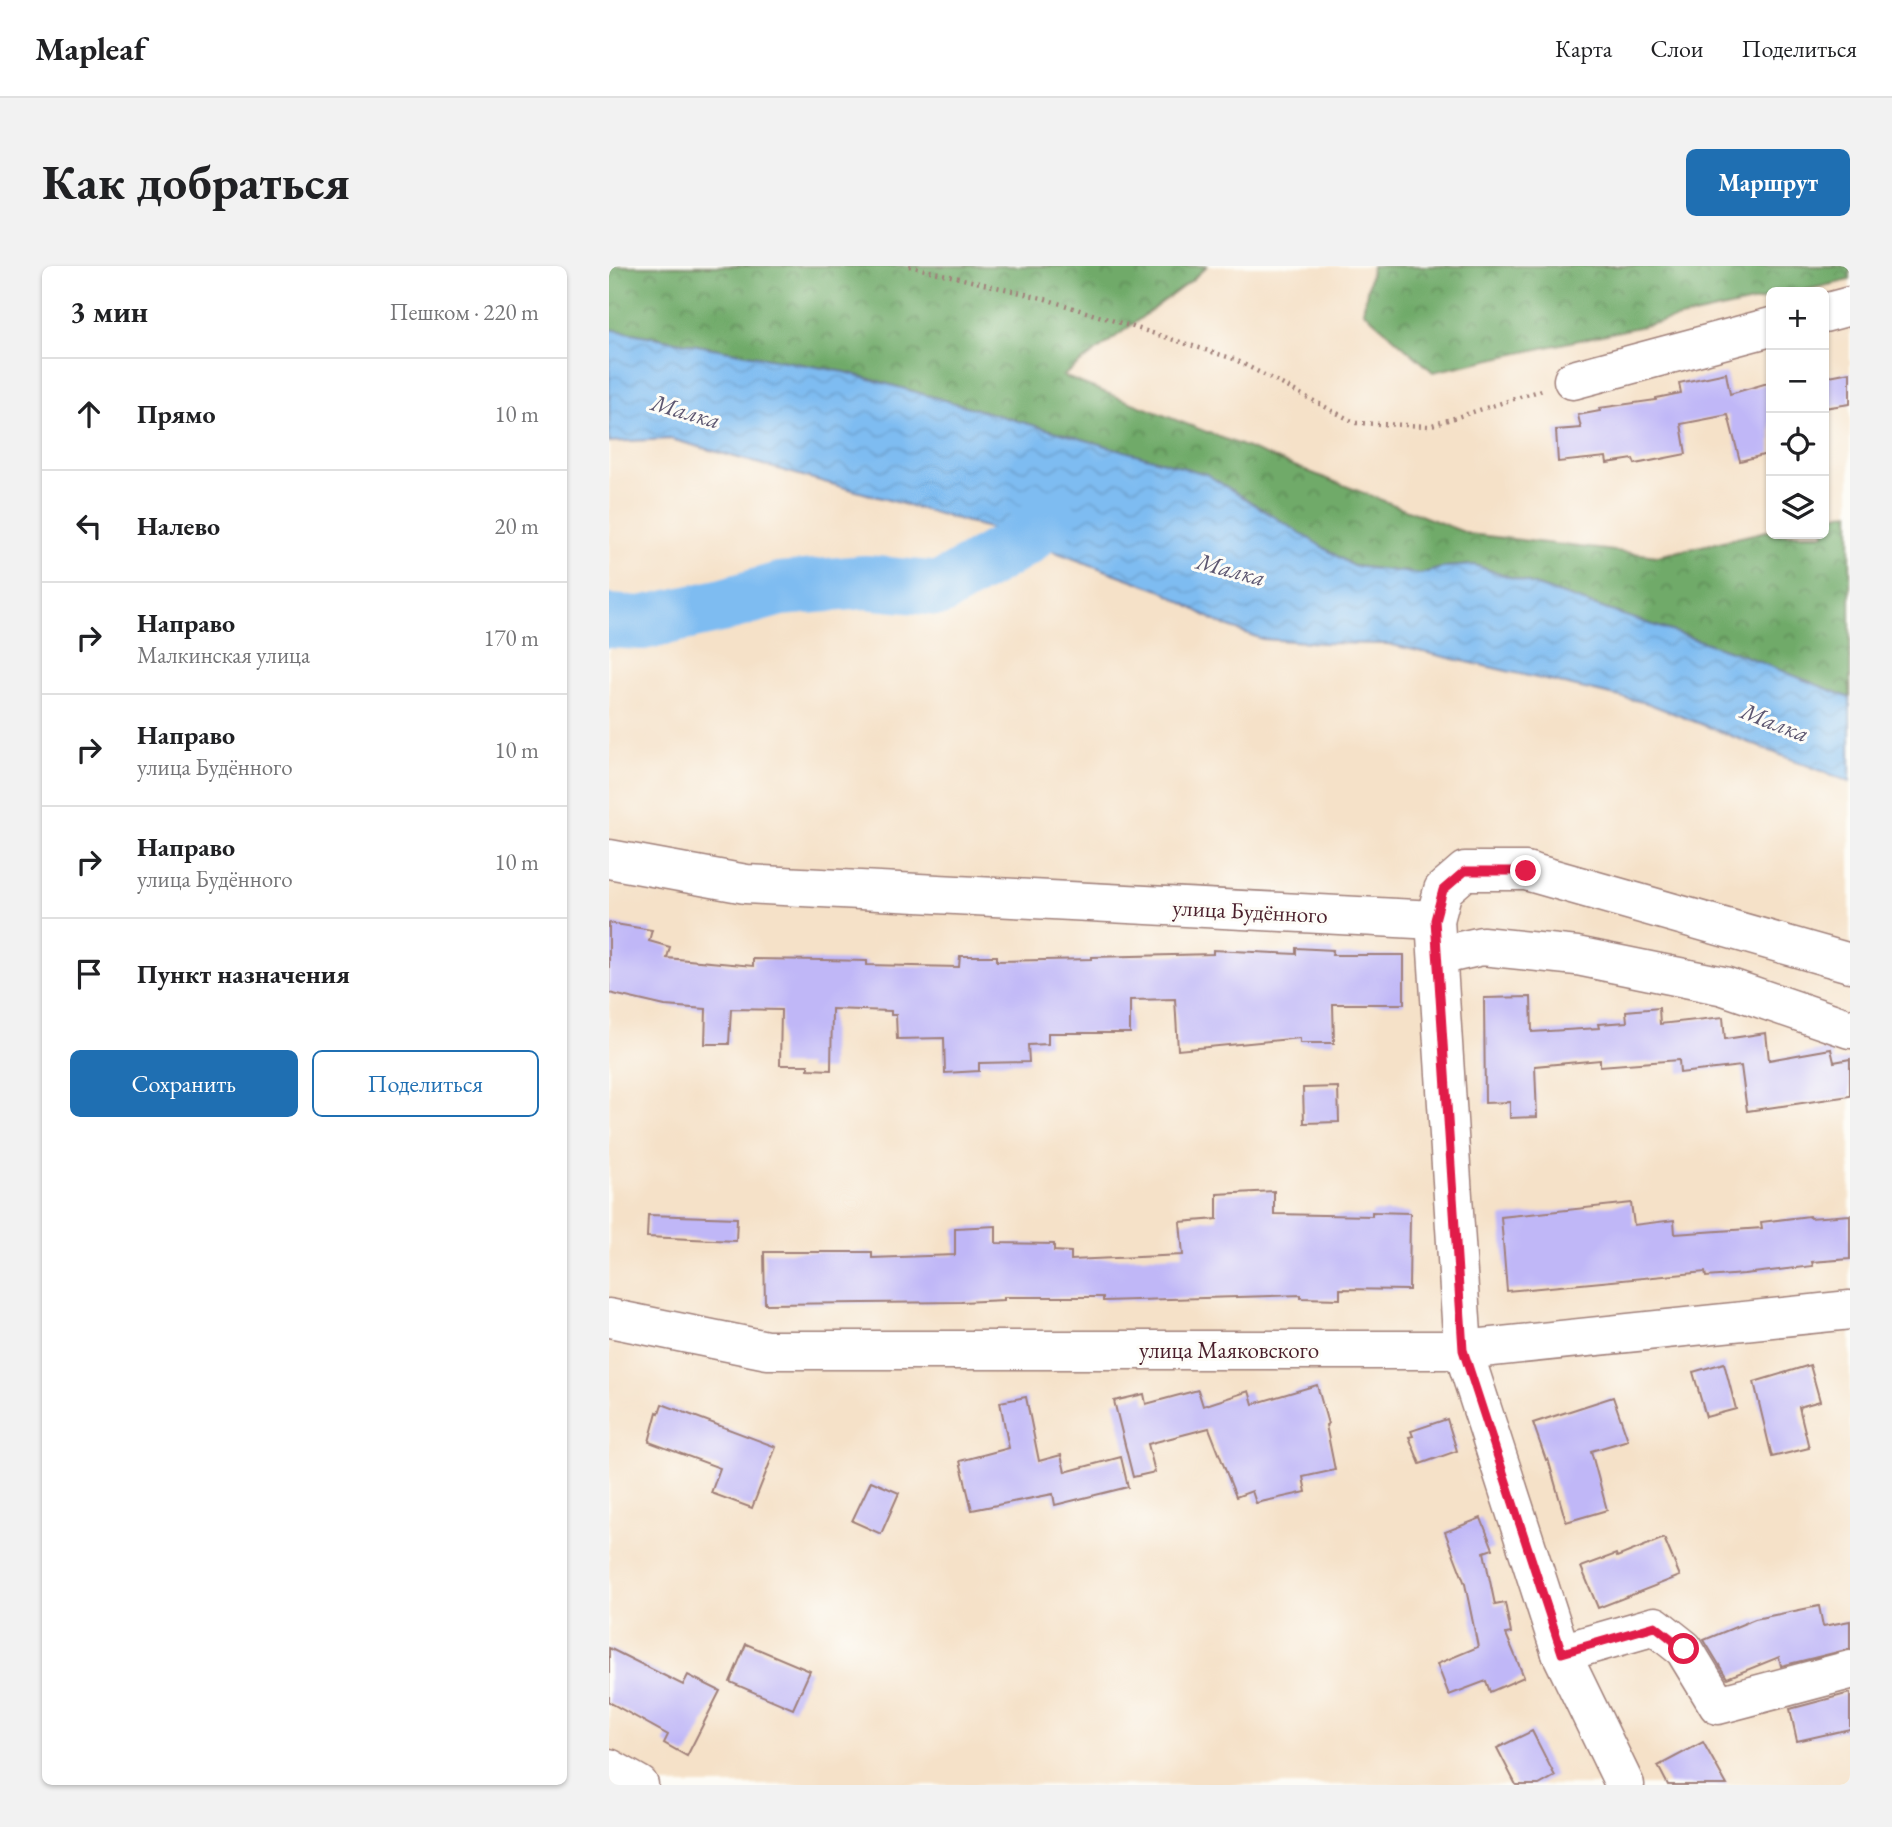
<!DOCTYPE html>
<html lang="ru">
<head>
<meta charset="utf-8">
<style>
	body { margin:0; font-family:"EB Garamond",serif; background:#f2f2f2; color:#202124 }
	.controls { position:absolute; right:21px; top:21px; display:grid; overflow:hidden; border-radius:10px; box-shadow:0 2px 5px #0004 }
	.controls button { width:63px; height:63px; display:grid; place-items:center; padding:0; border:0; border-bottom:2px solid #e0e0e0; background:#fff; color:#202124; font:35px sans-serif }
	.stop { position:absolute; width:21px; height:21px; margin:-16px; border:5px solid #e11d48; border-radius:50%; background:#fff }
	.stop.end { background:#e11d48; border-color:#fff; box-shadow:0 2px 7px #0008 }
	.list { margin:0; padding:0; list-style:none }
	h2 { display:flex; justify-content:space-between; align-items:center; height:91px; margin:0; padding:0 28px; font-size:30px }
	h2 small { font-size:23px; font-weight:400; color:#757577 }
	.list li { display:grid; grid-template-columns:46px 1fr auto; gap:21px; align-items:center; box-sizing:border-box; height:112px; padding:0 28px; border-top:2px solid #e0e0e0 }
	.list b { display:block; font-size:26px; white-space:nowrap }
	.list p { margin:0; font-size:23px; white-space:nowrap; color:#757577 }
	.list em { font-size:23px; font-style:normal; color:#757577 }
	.actions { display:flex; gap:14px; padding:21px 28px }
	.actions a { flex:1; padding:16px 0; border:2px solid #1f6fb2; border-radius:10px; text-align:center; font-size:24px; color:#1f6fb2 }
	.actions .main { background:#1f6fb2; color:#fff }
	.icon { flex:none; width:38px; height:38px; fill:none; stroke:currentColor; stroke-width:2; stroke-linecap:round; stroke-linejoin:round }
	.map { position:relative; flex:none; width:1241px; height:1519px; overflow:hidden; border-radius:10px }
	header { display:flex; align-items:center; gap:42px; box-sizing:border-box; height:98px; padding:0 35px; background:#fff; border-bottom:2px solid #e0e0e0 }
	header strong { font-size:33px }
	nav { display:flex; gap:38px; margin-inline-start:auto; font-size:24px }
	.intro { display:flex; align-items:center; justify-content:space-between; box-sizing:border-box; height:168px; padding:0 42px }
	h1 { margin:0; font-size:49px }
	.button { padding:18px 32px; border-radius:10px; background:#1f6fb2; color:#fff; font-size:24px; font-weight:700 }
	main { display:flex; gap:42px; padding:0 42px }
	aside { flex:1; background:#fff; border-radius:10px; box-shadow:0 2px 5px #0004 }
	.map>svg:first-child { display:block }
</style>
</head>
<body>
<header>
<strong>Mapleaf</strong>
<nav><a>Карта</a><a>Слои</a><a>Поделиться</a></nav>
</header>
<div class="intro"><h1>Как добраться</h1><a class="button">Маршрут</a></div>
<main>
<aside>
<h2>3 мин<small>Пешком · 220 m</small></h2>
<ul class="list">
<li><svg class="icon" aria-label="ahead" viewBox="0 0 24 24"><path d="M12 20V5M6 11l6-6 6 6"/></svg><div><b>Прямо</b></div><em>10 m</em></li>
<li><svg class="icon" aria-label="left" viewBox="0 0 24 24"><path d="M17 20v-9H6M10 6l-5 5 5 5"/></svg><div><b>Налево</b></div><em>20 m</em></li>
<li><svg class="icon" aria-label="right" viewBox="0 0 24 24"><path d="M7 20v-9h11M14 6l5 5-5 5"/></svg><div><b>Направо</b><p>Малкинская улица</p></div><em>170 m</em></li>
<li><svg class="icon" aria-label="right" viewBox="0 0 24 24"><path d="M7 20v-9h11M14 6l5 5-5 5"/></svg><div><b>Направо</b><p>улица Будённого</p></div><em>10 m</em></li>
<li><svg class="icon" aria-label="right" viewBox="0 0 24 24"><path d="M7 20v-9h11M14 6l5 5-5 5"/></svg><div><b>Направо</b><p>улица Будённого</p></div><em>10 m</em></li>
<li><svg class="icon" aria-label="arrive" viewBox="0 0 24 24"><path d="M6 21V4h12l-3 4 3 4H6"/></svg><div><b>Пункт назначения</b></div></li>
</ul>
<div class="actions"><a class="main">Сохранить</a><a>Поделиться</a></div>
</aside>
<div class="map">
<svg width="1241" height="1519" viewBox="0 0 1241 1519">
	<defs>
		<pattern id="forest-crowns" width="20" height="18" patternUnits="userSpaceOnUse" patternTransform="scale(1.75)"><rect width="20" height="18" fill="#70aa69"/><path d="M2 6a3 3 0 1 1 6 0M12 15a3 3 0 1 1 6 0" fill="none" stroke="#5e8a57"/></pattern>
		<pattern id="water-waves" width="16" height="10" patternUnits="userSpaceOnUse" patternTransform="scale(1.75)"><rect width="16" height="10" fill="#7ebcf1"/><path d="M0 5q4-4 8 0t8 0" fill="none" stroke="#6ea1cf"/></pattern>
	</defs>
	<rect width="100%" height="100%" fill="#fdfcf7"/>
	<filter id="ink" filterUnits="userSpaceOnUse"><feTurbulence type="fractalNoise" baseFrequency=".0143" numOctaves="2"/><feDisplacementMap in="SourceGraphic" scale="14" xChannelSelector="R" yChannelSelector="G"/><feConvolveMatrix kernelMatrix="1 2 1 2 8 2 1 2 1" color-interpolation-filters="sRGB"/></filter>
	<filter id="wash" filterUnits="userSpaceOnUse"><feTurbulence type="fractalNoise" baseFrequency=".00686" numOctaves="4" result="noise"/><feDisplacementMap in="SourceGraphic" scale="28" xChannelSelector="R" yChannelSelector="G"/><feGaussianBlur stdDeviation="1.57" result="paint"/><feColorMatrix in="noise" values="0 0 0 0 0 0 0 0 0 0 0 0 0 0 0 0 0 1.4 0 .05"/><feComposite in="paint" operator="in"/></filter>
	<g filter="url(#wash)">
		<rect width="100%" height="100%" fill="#f5e1c8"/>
		<g fill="url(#forest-crowns)" stroke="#5d644a" stroke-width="2">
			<polygon points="0,0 598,0 583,14 454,110 860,268 1049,290 1162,264 1162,268 1215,268 1215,252 1241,246 1241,432 1133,389 865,299 837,301 811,308 744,300 596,208 236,106 0,63"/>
			<polygon points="763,0 1241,0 1241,14 1188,26 1162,26 1162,32 824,106 754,45"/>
		</g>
		<polygon fill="url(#water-waves)" stroke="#646e8e" stroke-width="2" points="0,63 236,106 597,208 744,300 811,308 837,301 865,299 1133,389 1241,432 1241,516 1038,437 779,378 715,377 653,373 612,358 551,324 383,263 62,173 0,176"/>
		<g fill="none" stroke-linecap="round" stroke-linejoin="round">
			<polyline stroke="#7ebcf1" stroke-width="54" points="0,355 33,357 111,340 171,323 256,316 331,323 415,274 441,251"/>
		</g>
		<g id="blocks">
			<g fill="#c0b7f7">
				<polygon points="1241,106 1241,138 1215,142 1215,111"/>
				<polygon points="1117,107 1121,128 1162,116 1162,187 1131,195 1119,149 1072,158 1077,188 1026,198 1024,193 998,197 997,191 949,196 947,164 972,162 969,149 991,145 990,142 1047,134 1047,132 1072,127 1070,117"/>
				<polygon points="0,657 43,664 40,675 61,681 58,692 144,700 144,693 213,694 258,695 258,699 350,701 351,690 388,690 388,695 483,693 483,691 604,688 604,684 687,688 687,682 724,684 723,689 795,689 795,738 724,738 725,777 691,777 691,772 569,784 566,733 521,734 521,767 439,767 439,778 419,779 420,796 370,797 370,805 336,807 335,772 288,773 287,749 282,749 282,745 223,743 222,804 199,803 199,799 171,799 172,744 122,743 120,778 96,778 97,743 56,740 0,727"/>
				<polygon points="922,731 923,766 990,762 989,758 1018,756 1017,745 1050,742 1051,758 1114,751 1116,773 1157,767 1160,794 1222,783 1225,796 1241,793 1241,830 1138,845 1132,800 1071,807 1070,794 991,800 991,794 926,800 928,851 901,852 901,836 876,837 875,732"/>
				<polygon points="729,821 730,856 695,857 694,822"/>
				<polygon points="665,925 665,948 763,950 763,946 801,947 800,1024 731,1023 731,1033 692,1032 692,1029 494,1035 494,1031 395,1031 395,1034 352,1036 156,1038 155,986 263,986 263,992 346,989 346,962 387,960 387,977 445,978 445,985 462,986 462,994 574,989 571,956 608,953 608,928"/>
				<polygon points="1022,937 1025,959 1065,954 1066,968 1153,962 1152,956 1200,950 1201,952 1241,949 1241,993 1203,996 1204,1000 1135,1008 1097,1011 1096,1006 898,1025 892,951"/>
				<polygon points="39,949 128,952 127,975 38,971"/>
				<polygon points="1115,1097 1127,1143 1097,1151 1084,1106"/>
				<polygon points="1201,1099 1211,1135 1190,1141 1200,1182 1163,1191 1145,1116"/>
				<polygon points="708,1119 719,1158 717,1159 726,1204 694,1211 697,1226 647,1237 643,1225 627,1231 600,1162 539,1178 546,1206 524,1211 505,1135 535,1128 537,1138 589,1124 594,1140 640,1125 644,1138"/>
				<polygon points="417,1131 430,1195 452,1189 456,1206 512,1191 519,1221 446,1239 444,1228 363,1244 351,1195 400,1182 391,1136"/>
				<polygon points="1004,1131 1019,1174 982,1185 998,1244 957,1256 939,1193 937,1194 924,1157"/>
				<polygon points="53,1138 167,1181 143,1242 102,1227 111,1202 40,1176 48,1146 50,1147"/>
				<polygon points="838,1153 848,1185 811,1198 800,1171 804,1170 802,1165"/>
				<polygon points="262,1215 290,1227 272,1268 243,1255"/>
				<polygon points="872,1252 884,1283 875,1286 886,1339 896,1337 902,1367 897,1368 915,1411 881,1426 877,1415 840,1429 828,1398 869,1381 856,1318 836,1266"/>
				<polygon points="1055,1272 1071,1310 989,1342 972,1301 1007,1288 1008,1291"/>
				<polygon points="1210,1340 1214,1360 1241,1355 1241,1383 1172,1400 1170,1391 1118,1412 1095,1374 1146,1353"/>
				<polygon points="137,1378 201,1405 184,1443 121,1416"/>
				<polygon points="0,1382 74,1419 79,1409 111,1425 78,1490 55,1477 59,1469 0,1436"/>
				<polygon points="1241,1427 1241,1463 1188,1475 1181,1443"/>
				<polygon points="923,1465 946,1510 930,1519 907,1519 888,1482"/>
				<polygon points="1094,1476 1118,1519 1059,1519 1049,1500"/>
			</g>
		</g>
	</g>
	<g filter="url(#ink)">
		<use href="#blocks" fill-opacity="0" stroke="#a0807a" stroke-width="2"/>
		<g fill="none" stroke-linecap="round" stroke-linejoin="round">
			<g stroke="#a0807a" stroke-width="41">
				<g id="minor">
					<polyline points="1215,47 1241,40"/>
					<polyline points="964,114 1162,61"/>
					<polyline points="0,593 137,618 826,654 834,624 856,605 917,605 1241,697"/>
					<polyline points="826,654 854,1084 952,1387 1016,1519"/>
					<polyline points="829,690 873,680 968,690 1115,720 1241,763"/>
					<polyline points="0,1052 158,1084 854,1084 1241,1044"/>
					<polyline points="952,1387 1046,1360 1075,1383 1109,1439 1241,1404"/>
					<polyline points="0,1502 30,1519"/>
				</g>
			</g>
			<polyline stroke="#a0807a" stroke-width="4.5" stroke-dasharray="2 5" stroke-linecap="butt" points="300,0 433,32 625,93 747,157 820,160 933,124"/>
			<use href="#minor" stroke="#fff" stroke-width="38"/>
		</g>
	</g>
	<g fill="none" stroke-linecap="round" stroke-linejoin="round" filter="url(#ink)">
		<polyline stroke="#e11d48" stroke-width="9" points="917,605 856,605 834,624 826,654 854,1084 953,1387 1046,1360 1075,1383"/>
	</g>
	<g text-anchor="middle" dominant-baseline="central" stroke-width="6" stroke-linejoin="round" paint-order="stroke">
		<g font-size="23" fill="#4a1f2b" stroke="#fdfcf7">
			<text transform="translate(641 645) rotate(3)">улица Будённого</text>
			<text x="620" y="1084">улица Маяковского</text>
		</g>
		<g font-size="24" font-style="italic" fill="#5c5670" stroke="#fdfcf7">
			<text transform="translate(77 145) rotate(16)">Малка</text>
			<text transform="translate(622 303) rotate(15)">Малка</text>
			<text transform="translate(1166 456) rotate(21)">Малка</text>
		</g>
	</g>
</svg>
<div class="controls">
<button>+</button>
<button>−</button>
<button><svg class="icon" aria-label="locate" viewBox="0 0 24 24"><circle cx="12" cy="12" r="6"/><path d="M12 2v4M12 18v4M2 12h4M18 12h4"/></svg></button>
<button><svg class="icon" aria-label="layers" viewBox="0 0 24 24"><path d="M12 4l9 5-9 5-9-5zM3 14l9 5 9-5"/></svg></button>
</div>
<div class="stop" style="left:1075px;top:1383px"></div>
<div class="stop end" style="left:917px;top:605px"></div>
</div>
</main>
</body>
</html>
